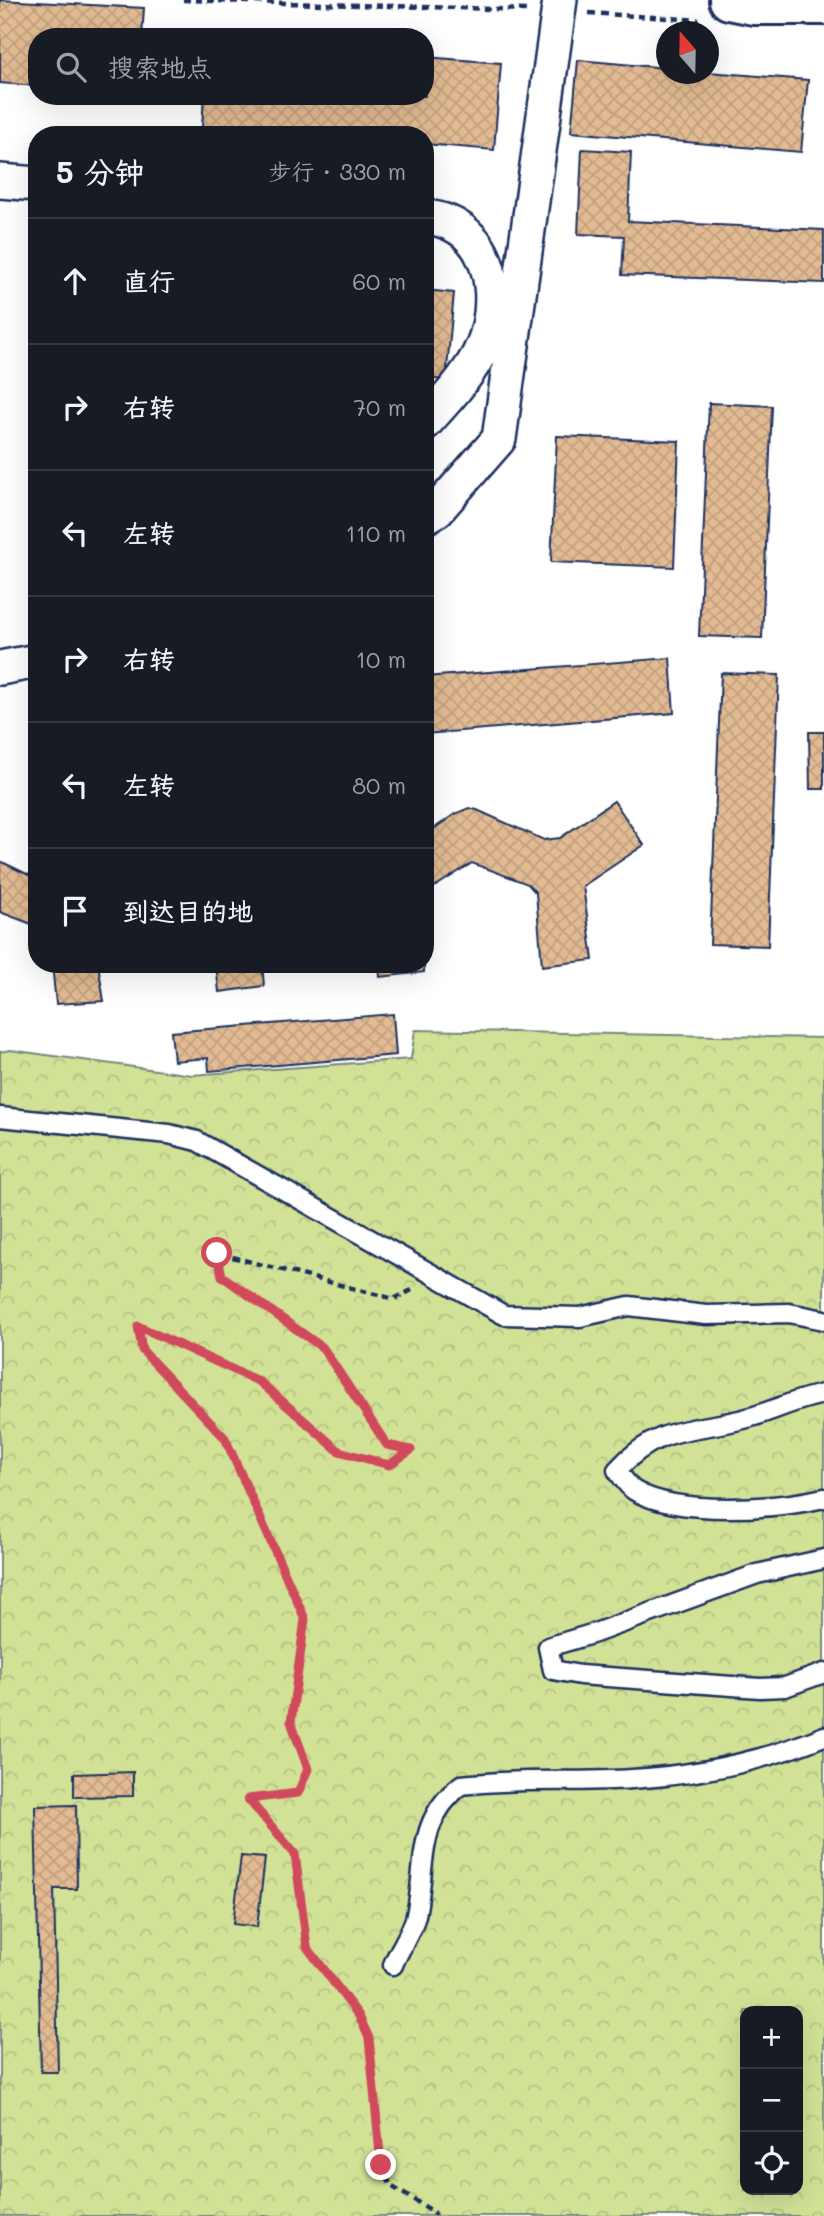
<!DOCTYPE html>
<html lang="zh">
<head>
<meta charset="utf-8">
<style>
	body { margin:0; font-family:Mali,"LXGW WenKai TC",sans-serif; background:#20242c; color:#f1f3f6 }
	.controls { position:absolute; right:21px; bottom:21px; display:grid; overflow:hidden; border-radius:14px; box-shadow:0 7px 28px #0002 }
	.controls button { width:63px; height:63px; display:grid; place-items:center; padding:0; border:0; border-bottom:2px solid #363941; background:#171b24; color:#f1f3f6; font:35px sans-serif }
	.compass { position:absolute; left:656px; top:21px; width:63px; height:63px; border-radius:50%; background:#171b24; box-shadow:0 7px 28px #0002; rotate:340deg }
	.stop { position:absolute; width:21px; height:21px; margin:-16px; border:5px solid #d1495b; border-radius:50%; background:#fff }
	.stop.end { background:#d1495b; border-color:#fff; box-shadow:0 2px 7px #0008 }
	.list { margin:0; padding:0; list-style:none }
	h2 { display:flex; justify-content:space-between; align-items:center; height:91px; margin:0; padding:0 28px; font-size:30px }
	h2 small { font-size:23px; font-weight:400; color:#9ea1a6 }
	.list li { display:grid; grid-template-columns:46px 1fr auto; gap:21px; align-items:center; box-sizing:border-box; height:126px; padding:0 28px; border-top:2px solid #363941 }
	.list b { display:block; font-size:26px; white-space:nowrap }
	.list em { font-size:23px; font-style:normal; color:#9ea1a6 }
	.icon { flex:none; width:38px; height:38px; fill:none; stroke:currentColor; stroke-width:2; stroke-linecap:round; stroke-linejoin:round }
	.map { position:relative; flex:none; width:824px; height:2216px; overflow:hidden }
	.search { position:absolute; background:#171b24; box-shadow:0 7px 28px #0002; left:28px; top:28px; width:406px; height:77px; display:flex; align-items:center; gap:18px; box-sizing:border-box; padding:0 24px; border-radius:28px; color:#9ea1a6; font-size:26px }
	.panel { position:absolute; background:#171b24; box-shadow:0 7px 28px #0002; left:28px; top:126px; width:406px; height:847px; border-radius:28px }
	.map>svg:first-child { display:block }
</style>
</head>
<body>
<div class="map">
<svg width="824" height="2216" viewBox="0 0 824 2216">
	<defs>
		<pattern id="forest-crowns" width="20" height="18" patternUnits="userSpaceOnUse" patternTransform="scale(1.75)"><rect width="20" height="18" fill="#d1e296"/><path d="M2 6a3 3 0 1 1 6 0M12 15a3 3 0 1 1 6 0" fill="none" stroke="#b3c284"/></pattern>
		<pattern id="building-cross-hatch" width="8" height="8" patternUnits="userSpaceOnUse" patternTransform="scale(1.75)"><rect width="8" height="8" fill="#e2bb92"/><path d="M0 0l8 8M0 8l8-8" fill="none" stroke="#c1a180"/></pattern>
	</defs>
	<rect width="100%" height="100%" fill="#fff"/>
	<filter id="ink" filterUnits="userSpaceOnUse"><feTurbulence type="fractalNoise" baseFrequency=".0143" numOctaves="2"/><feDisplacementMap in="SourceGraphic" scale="14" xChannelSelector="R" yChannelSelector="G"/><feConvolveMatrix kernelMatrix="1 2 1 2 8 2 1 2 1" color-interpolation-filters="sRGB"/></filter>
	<g filter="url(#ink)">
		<path fill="url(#forest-crowns)" stroke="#76887a" stroke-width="2" fill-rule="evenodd" d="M415 1030 824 1038V2216H0V1052L10 1050 192 1075 411 1059ZM745 2011H798V2190H745Z"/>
		<g fill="url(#building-cross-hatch)" stroke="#1b2f5e" stroke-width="2">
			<polygon points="0,0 144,8 142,37 37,37 37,86 0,83"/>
			<polygon points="425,57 501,63 494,150 425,144 425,135 304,135 202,127 204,96 425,96"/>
			<polygon points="578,60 666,68 666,74 708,72 808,80 801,152 571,132"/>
			<polygon points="582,149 631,152 628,221 824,230 824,283 622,275 624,236 578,234"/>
			<polygon points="425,290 454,293 446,380 425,378"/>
			<polygon points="709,403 772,406 762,638 699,636"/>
			<polygon points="557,436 679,441 674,567 551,562"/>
			<polygon points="37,482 37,516 33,515"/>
			<polygon points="670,658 674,713 425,734 425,677"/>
			<polygon points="721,673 779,675 768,946 710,944"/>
			<polygon points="809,732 824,732 824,789 810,789"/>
			<polygon points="614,801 644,845 583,886 593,960 542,966 536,893 528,884 472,863 425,893 425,835 455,814 469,808 477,810 544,840 560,838"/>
			<polygon points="0,861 37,879 37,926 0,912"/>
			<polygon points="52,964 98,964 104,1001 56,1004"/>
			<polygon points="216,964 262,964 264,986 219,992"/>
			<polygon points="379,964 424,964 424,972 380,977"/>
			<polygon points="393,1014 396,1055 209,1071 208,1058 174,1061 171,1032"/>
			<polygon points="133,1772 133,1796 74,1797 74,1774"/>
			<polygon points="76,1805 77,1889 54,1889 58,2072 41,2072 35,1806"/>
			<polygon points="241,1856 265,1858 257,1927 233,1924"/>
		</g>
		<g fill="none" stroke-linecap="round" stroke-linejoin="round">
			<g stroke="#1b2f5e" stroke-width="23">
				<g id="service">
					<polyline points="0,1117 169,1134 197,1141 504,1315 580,1317 629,1306 706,1315 789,1313 824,1320"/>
					<path d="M824 1394C799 1398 775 1410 751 1417 696 1433 661 1422 617 1470 622 1477 628 1487 635 1491 679 1516 776 1509 824 1498"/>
					<polyline points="824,1559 757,1574 595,1633 548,1647 553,1670 580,1675 760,1688 785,1687 824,1673"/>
					<path d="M393 1965C399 1949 413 1931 416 1915 427 1864 415 1822 461 1785 518 1778 575 1783 632 1779 697 1775 764 1761 824 1736"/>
				</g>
			</g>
			<g stroke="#1b2f5e" stroke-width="38">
				<g id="minor">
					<polyline points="0,181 37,184"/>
					<path d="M425 217C495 223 505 305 478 356 464 381 444 402 425 423"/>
					<polyline points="425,517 437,510 499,439 560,0"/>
					<polyline points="0,668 37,661"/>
				</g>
			</g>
			<g stroke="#1b2f5e" stroke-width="44">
				<polyline id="trunk" points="729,0 754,5 824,5"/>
			</g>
			<g stroke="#1b2f5e" stroke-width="4.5" stroke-dasharray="7 5" stroke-linecap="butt">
				<polyline points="183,0 528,10"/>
				<polyline points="589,13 699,20"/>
				<polyline points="412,1290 394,1299 217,1253 222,1276 323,1348 387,1445 411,1450 389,1465 339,1451 260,1382 138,1326 142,1350 225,1438 305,1619 291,1722 308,1769 298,1793 248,1799 295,1854 307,1947 359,2016 369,2038 381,2165 391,2186 434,2212 435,2216"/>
			</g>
			<use href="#service" stroke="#fff" stroke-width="18"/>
			<use href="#minor" stroke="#fff" stroke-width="33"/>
			<use href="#trunk" stroke="#fff" stroke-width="38"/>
		</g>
	</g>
	<g fill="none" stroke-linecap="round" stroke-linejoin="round" filter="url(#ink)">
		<polyline stroke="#d1495b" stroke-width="9" points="217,1253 222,1276 323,1348 387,1445 411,1450 389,1465 339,1451 260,1382 138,1326 142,1350 225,1438 305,1619 291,1722 308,1769 298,1793 248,1799 295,1854 307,1947 359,2016 369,2038 381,2165"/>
	</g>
</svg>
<div class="controls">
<button>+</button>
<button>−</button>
<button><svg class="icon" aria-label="locate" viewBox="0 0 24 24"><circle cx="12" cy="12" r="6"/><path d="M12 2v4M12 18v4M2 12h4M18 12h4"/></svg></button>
</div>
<svg class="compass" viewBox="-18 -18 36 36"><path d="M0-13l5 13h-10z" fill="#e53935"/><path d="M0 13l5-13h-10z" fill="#9ea1a6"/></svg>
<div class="stop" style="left:217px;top:1253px"></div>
<div class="stop end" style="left:381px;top:2165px"></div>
<div class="search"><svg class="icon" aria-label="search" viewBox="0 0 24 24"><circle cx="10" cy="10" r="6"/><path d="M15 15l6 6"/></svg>搜索地点</div>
<section class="panel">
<h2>5 分钟<small>步行 · 330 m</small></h2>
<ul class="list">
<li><svg class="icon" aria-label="ahead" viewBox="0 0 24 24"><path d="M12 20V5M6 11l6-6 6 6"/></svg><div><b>直行</b></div><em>60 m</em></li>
<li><svg class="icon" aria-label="right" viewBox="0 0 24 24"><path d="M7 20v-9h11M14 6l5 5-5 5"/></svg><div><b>右转</b></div><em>70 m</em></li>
<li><svg class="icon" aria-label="left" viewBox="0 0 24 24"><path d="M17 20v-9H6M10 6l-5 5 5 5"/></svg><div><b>左转</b></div><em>110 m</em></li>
<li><svg class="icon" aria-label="right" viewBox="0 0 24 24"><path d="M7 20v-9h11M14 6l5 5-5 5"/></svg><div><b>右转</b></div><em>10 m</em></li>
<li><svg class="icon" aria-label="left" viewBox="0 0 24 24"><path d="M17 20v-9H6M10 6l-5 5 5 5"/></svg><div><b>左转</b></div><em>80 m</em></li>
<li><svg class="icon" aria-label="arrive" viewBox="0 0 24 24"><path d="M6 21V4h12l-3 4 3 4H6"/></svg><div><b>到达目的地</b></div></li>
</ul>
</section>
</div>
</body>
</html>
